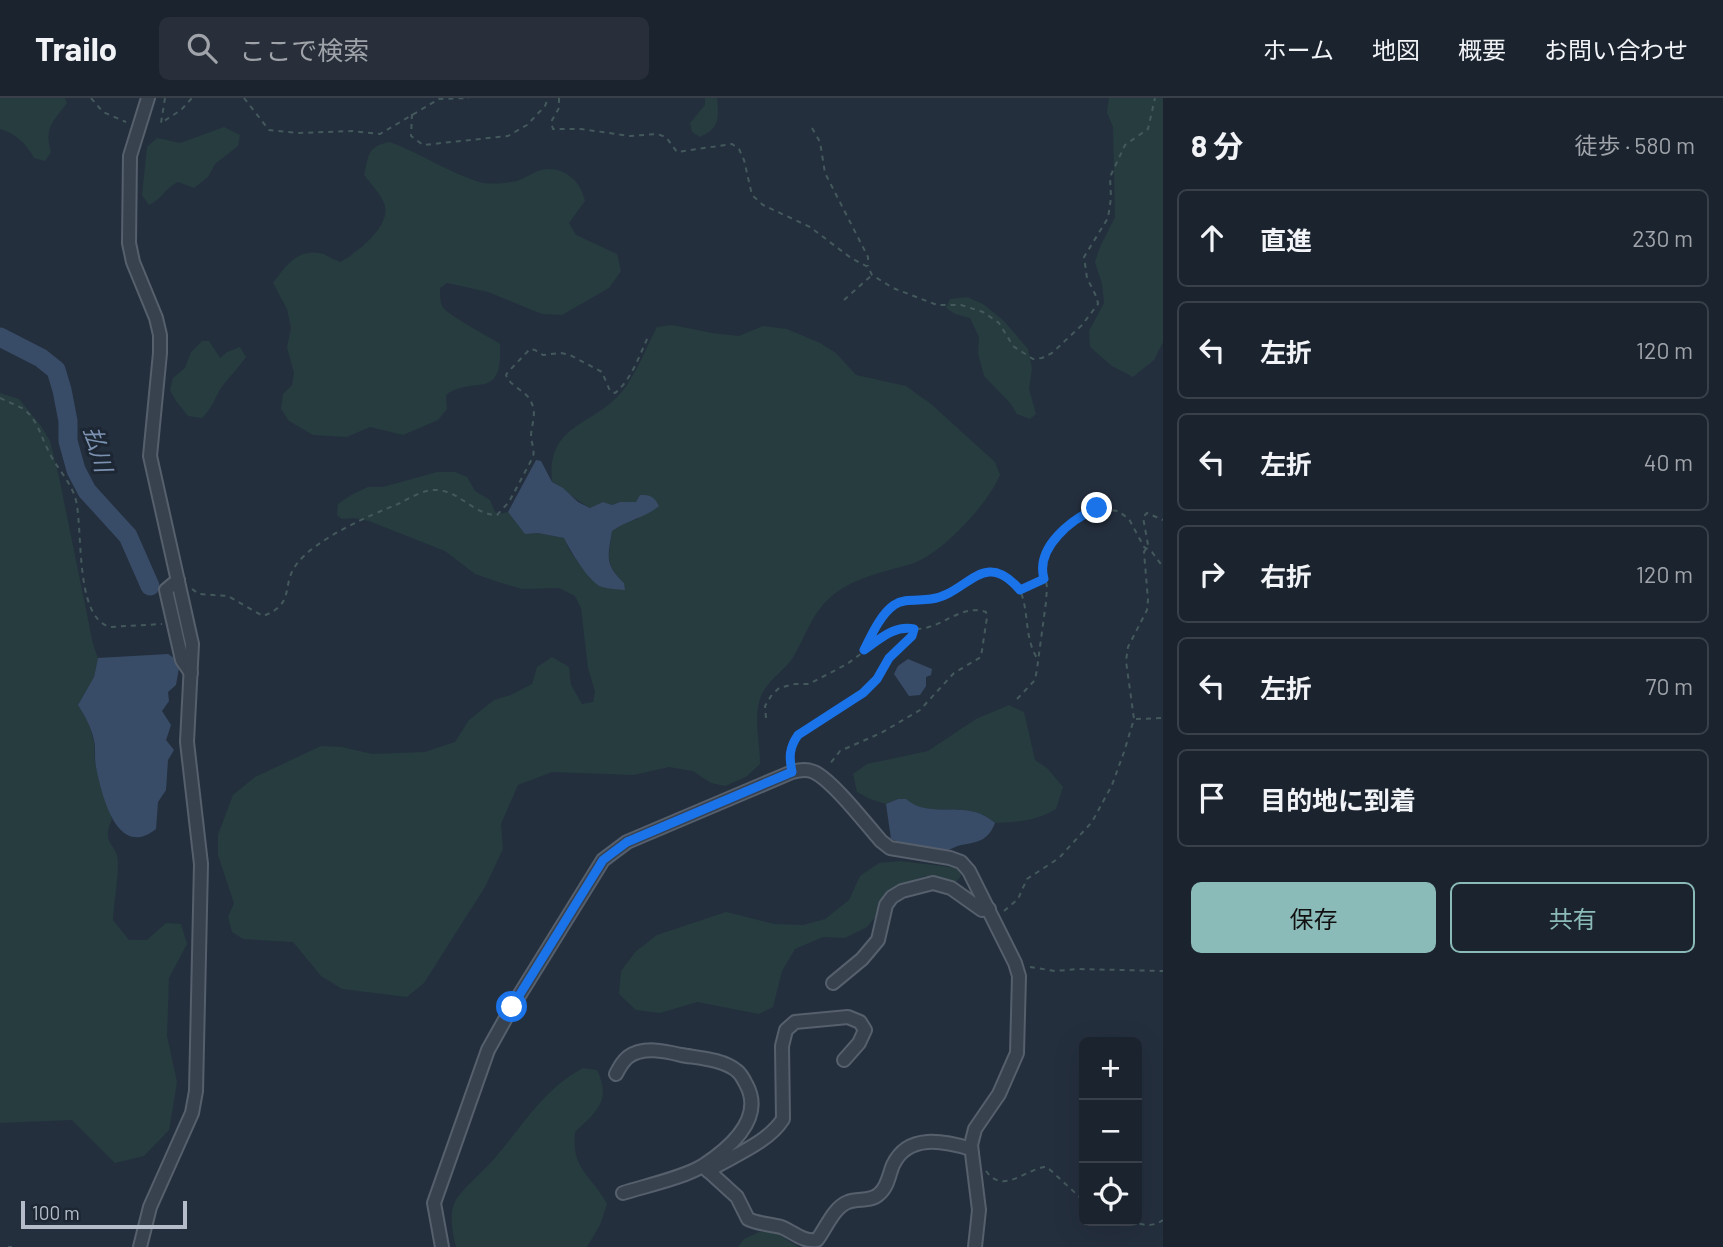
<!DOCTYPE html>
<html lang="ja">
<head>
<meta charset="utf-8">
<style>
	body { margin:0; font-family:Barlow,"Noto Sans JP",sans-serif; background:#282f3a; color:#f1f3f6 }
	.controls { position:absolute; right:21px; bottom:21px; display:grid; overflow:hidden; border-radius:10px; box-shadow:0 7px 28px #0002 }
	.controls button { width:63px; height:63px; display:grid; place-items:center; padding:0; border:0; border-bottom:2px solid #39404a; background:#1b232e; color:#f1f3f6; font:35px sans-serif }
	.scale { position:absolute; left:21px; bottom:18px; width:166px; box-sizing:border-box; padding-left:7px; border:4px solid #b4bcc9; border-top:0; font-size:19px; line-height:24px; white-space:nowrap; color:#b4bcc9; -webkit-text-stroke:5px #1d2633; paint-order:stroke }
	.stop { position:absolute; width:21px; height:21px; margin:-16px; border:5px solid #1a73e8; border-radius:50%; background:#fff }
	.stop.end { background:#1a73e8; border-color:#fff; box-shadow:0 2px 7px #0008 }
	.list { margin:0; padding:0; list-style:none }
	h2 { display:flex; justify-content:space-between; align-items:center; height:91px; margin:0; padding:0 28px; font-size:30px }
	h2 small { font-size:23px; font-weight:400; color:#a0a4aa }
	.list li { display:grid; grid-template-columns:46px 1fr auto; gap:21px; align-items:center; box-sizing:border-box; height:98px; margin:0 14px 14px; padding:0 14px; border:2px solid #39404a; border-radius:10px }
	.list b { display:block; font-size:26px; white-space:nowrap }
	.list em { font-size:23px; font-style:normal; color:#a0a4aa }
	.actions { display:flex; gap:14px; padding:21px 28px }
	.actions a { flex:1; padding:16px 0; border:2px solid #8bbbb9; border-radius:10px; text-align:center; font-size:24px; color:#8bbbb9 }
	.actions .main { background:#8bbbb9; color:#111 }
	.icon { flex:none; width:38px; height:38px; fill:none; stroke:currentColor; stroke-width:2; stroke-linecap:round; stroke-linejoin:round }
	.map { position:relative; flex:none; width:1163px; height:1149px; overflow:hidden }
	header { display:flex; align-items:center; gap:42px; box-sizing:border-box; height:98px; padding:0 35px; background:#1b232e; border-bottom:2px solid #39404a }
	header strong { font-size:33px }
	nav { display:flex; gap:38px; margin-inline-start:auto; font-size:24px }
	.search { width:490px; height:63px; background:#282f3a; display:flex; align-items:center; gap:18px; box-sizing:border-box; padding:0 24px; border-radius:10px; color:#a0a4aa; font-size:26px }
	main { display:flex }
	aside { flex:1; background:#1b232e }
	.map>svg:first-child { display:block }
</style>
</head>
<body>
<header>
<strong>Trailo</strong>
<div class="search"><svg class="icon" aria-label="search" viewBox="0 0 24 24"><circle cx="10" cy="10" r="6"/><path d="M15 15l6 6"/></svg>ここで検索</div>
<nav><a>ホーム</a><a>地図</a><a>概要</a><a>お問い合わせ</a></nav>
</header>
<main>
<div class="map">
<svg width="1163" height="1149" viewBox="0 0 1163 1149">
	<rect width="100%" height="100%" fill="#242f3e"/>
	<g fill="#263c3f">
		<path d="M0 0H65L67 5C53 24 44 29 51 54L45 63 34 60C27 46 15 35 0 31Z"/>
		<path d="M705 0H717C719 20 720 30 700 39L692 34 690 25 705 7Z"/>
		<polygon points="1109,0 1163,0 1163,244 1154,262 1133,279 1112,268 1090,249 1089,233 1104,205 1102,186 1095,164 1100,149 1115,119 1113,29 1107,14"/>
		<path d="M224 29 240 37 238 48 215 66 208 79 194 90 178 84C165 90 162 101 149 107L142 97 147 49 157 40 180 45Z"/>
		<path d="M390 44C420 55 447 74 479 84 489 87 507 85 517 83 526 80 537 71 547 71 567 71 581 84 585 103L569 125 576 137 617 156 621 173 609 190 562 217 542 216 488 194 447 185 440 190C440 195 440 203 442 208 447 217 488 238 500 246 503 305 474 276 446 297L447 311 438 322 403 337 370 329 347 339 313 337 289 323 281 311 283 296 292 287 294 275 287 249 291 230 287 211 273 185C284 170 297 151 319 155 326 156 334 162 340 164 357 155 393 127 384 105 380 95 370 85 364 77 369 57 367 48 390 44Z"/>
		<polygon points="967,199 983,206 1004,223 1028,251 1032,270 1029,291 1036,316 1030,321 1017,316 1010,305 984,278 978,255 979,239 970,220 955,216 946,210 950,201"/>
		<path d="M672 227 712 235 739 238 763 228 787 231 820 245 836 255 856 277 906 288 931 306 995 364 1000 377C988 406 941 457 911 466 883 474 855 479 832 498 812 515 807 535 795 556 789 568 775 577 767 588 750 609 760 640 760 666L746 679 725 688 711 685 693 673 669 669 634 677 552 674 518 687 501 726 503 751 485 789 424 885 407 899 342 891 321 878 293 844 243 841 232 834 228 819 234 805 218 757V737L233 697 255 679 321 648 342 649 372 656 425 654 455 644 469 622 494 602 511 597 532 586 537 569 552 559 569 569 571 587 582 606 593 604 595 594 588 570 581 510 575 498 559 490 522 491 498 484 475 476 445 453 369 423 354 420 342 421 337 417 338 406 351 397 368 389H383L437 374H455L467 379 475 393 490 402 495 414 499 416 508 414 525 436 538 435 564 440 570 453 591 481 624 485C604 466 609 459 612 433L623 425 638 421 636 404H620L612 407 603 404 591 410C576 403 566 392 552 384 546 322 599 329 627 287 639 269 647 248 657 229Z"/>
		<path d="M202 243H209L220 260 227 254 240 249 246 259C239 269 231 277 224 286 215 297 215 307 202 320L188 318 176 303 170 292 173 280 185 270 191 254Z"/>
		<path d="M0 295 19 301 41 328 50 343 59 379 93 546 98 560 94 579 78 607 88 624 94 644 95 666 112 721C100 748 118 745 118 764 118 783 114 803 113 822L129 842H147L166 825 181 826 187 846 169 880 167 938 177 984 169 1032 144 1058 115 1065 72 1022 0 1025Z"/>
		<path d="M1009 607 1024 614 1035 662 1048 671 1063 689 1056 711C1036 723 1018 724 995 725 976 708 955 712 930 711 919 710 908 705 898 701L886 706 870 701 857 694 853 676 867 666 928 653 976 621Z"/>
		<polygon points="900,763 958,770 961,778 956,784 925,778 900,786 885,799 881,812 867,829 845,840 823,839 795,851 782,873 773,909 759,916 697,904 660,915 636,912 619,896 621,873 636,853 657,837 726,814 774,826 803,827 825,821 849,802 860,778 879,765"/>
		<path d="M583 970 597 972C612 1003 596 1014 575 1034 571 1072 591 1076 607 1106L600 1127 587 1149H456C453 1135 449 1120 454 1106 459 1093 483 1074 493 1062 523 1028 542 992 583 970Z"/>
		<polygon points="761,1133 776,1135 799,1149 738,1149 744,1141"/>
	</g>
	<g fill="#394c67">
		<path d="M536 362 541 363 552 384 563 390 578 404 590 410 603 404 612 407 620 404H636L640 397C650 397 654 398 659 408 645 420 627 422 612 433 608 459 604 466 624 485L625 492C617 491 609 491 602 489 589 485 570 452 564 440L538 435 525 436 508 414Z"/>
		<path d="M168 556 180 564 176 587 168 594 169 603 162 613 171 627 166 642 174 652 168 662 166 692 158 704 156 731C117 762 102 698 96 669 94 660 96 651 94 642 91 629 85 618 78 607L94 579 98 560Z"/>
		<polygon points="908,561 932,571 931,577 926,579 926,588 920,597 909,598 894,576 898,568"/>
		<path d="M898 701H906C931 723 966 699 995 725 988 743 978 744 961 747 956 748 950 752 945 753 931 754 904 746 891 741L886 706Z"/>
	</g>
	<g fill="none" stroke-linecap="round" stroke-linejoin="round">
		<polyline stroke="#394c67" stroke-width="19" points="0,239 41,260 56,272 62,292 68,323 68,343 76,372 87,393 128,438 150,488"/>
		<g stroke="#565f6c" stroke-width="16">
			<g id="minor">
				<polyline points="178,482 166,492 182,562 191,575"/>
				<polyline points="833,885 862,861 878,842 886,807 892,799 902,793 933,785 951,790 982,812 989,811"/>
				<path d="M616 976C619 970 623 963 628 959 643 948 665 953 681 957 698 960 723 961 737 973 741 976 744 982 746 986 765 1020 731 1049 704 1067 686 1079 645 1088 623 1095"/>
				<path d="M703 1068 737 1099 748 1121C758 1126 770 1126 781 1129 794 1134 802 1144 817 1142 826 1130 834 1109 848 1104 858 1100 871 1104 879 1096 888 1089 889 1076 893 1067 908 1035 944 1043 971 1051"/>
				<path d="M708 1073C732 1058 768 1045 783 1021L782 948 786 932 795 924 848 919 860 924 865 932 859 945 844 962"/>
				<polyline points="140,1149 150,1109 192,1015 196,993 201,766 187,644 192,546 150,358 160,255 160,237 156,220 133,164 129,145 130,58 148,0"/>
				<path d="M442 1149 434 1105 488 952 512 909 603 762 627 744 792 674C799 672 807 671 814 674 833 683 866 726 881 743L890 750 950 760 961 764 969 773 1015 865 1019 878 1017 955 999 996 975 1031 971 1047 979 1112 975 1149"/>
			</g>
		</g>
		<g stroke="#44595c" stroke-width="2" stroke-dasharray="5 5" stroke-linecap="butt">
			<polyline points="91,0 103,14 126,24"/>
			<polyline points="165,0 161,25 181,12 192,0"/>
			<polyline points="244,0 269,32 299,35 352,33 380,36 439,1 469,0"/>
			<polyline points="559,0 559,10 551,24 553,31 581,31 630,38 657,36 666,39 677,54 732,46 739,51 744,62 752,97 763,107 810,129 851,160 868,169 872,177 893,190 937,207 961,207 983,214 999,225 1013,248 1033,261 1042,260 1052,255 1082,227 1098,206 1097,200 1087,180 1084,159 1108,120 1111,100 1110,79 1125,47 1148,31 1155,0"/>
			<polyline points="412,16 411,38 423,47 508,38 527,27 545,8 548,0"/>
			<polyline points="812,30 820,44 825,75 868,159 868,168"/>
			<polyline points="844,202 872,177"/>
			<path d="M0 300 24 311 31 318C39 329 42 340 48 352 55 368 69 381 75 399 84 426 73 519 110 529L162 526"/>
			<path d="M192 491 199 496 228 498 263 518C296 506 281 487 296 467 315 441 368 418 398 406 410 400 424 391 438 392 460 394 475 417 497 417L509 404 533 359C535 351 531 345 531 337 532 323 538 314 529 300 522 291 510 288 506 277L508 274 530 251 535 252 543 257 561 255 570 257 602 274 610 293 615 295C632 281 639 258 648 239"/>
			<polyline points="1021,491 1044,481"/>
			<path d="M864 553C871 537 879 519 893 508 905 499 921 504 934 500 957 494 982 461 1007 478 1034 495 1020 533 1037 560"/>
			<polyline points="1017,601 1035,582 1037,571 1046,504 1047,489 1043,465 1053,442 1085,415 1097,410 1118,413 1129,421 1144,449 1152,454 1163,469"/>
			<polyline points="766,620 765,608 771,598 779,590 795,586 809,586 847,566 892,533 903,529 914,531"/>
			<polyline points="1136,621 1163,620"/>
			<path d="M789 662 791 648 798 637 863 595 877 581 889 560 912 538 914 531C942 532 960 505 986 514L987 519 981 559 954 575 920 612 881 635 840 653 829 667"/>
			<polyline points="1004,813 1018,801 1027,781 1059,760 1092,724 1112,687 1124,654 1134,621 1126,563 1128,549 1147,512 1148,502 1144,454 1148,447 1143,419 1147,415 1163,422"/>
			<polyline points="1030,869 1055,873 1078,871 1163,873"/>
			<path d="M986 1073C1004 1098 1027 1069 1047 1069L1084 1103"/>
			<path d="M1130 1123C1143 1127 1151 1130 1163 1122"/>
			<polyline points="8,1149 12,1149"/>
		</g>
		<use href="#minor" stroke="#38414e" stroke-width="12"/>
	</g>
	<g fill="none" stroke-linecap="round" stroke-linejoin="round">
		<path stroke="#1a73e8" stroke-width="9" d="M512 909 603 762 627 744 792 674C789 659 789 650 798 637L863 595 877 581 889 560 912 538 914 531C894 527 880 541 864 552 871 538 880 517 894 507 905 500 918 503 931 501 968 496 983 449 1020 492L1044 481C1035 449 1072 421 1097 410"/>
	</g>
	<g text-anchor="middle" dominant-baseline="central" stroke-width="6" stroke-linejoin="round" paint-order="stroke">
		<g font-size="23" font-style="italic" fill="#7c92b1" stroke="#1d2633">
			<text transform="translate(99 351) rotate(74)">払川</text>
		</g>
	</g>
</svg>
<div class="controls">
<button>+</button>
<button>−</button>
<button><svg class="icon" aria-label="locate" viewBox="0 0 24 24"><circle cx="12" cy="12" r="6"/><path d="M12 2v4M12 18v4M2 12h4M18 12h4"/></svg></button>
</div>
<div class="scale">100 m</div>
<div class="stop" style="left:512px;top:909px"></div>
<div class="stop end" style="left:1097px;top:410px"></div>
</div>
<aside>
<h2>8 分<small>徒歩 · 580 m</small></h2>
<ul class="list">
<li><svg class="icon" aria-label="ahead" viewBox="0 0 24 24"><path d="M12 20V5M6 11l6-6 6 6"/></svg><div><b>直進</b></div><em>230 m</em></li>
<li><svg class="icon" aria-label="left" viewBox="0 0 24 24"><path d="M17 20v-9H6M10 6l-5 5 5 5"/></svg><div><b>左折</b></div><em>120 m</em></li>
<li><svg class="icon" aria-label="left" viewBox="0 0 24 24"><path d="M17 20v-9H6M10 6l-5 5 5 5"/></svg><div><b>左折</b></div><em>40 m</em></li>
<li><svg class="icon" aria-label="right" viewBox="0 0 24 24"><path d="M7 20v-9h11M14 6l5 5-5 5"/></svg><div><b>右折</b></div><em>120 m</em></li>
<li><svg class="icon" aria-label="left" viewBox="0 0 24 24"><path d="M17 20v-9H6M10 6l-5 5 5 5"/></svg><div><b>左折</b></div><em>70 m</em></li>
<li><svg class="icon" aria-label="arrive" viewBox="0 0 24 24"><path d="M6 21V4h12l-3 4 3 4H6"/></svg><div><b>目的地に到着</b></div></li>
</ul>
<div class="actions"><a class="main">保存</a><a>共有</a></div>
</aside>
</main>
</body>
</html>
